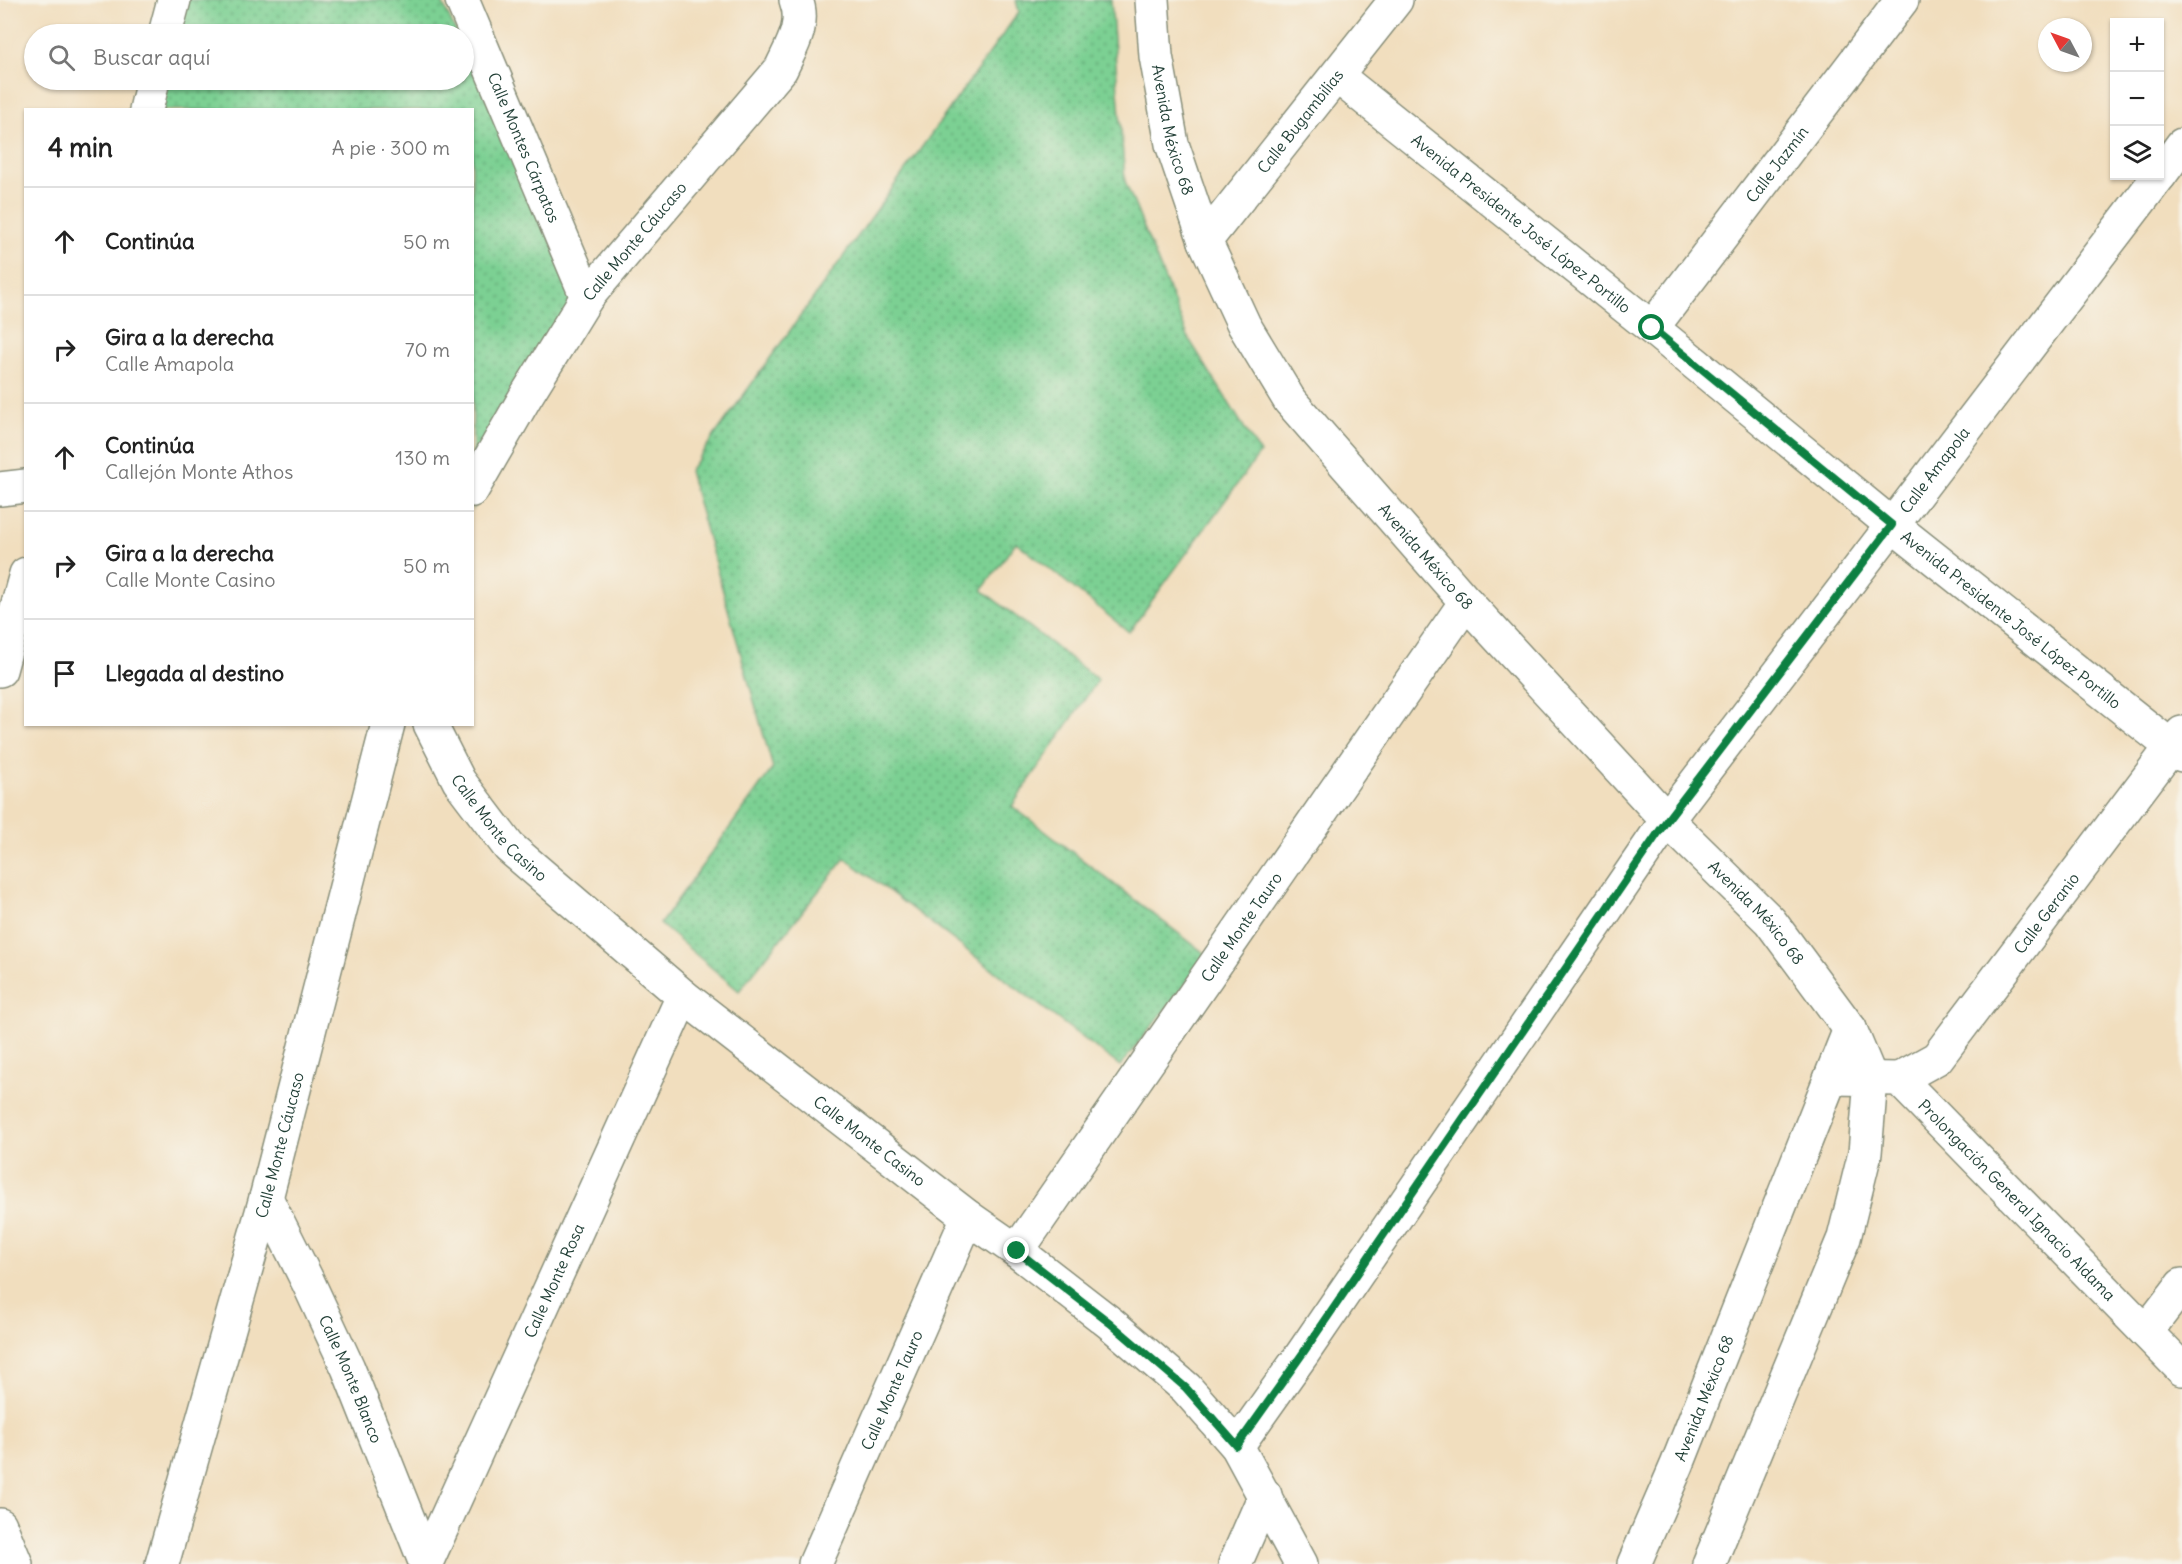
<!DOCTYPE html>
<html lang="es">
<head>
<meta charset="utf-8">
<style>
	body { margin:0; font-family:Delius,sans-serif; background:#f6f6f6; color:#222 }
	.controls { position:absolute; right:18px; top:18px; display:grid; overflow:hidden; border-radius:0px; box-shadow:0 2px 4px #0004 }
	.controls button { width:54px; height:54px; display:grid; place-items:center; padding:0; border:0; border-bottom:2px solid #e0e0e0; background:#fff; color:#222; font:30px sans-serif }
	.compass { position:absolute; left:2038px; top:18px; width:54px; height:54px; border-radius:50%; background:#fff; box-shadow:0 2px 4px #0004; rotate:311deg }
	.stop { position:absolute; width:18px; height:18px; margin:-14px; border:4px solid #0b8043; border-radius:50%; background:#fff }
	.stop.end { background:#0b8043; border-color:#fff; box-shadow:0 2px 6px #0008 }
	.list { margin:0; padding:0; list-style:none }
	h2 { display:flex; justify-content:space-between; align-items:center; height:78px; margin:0; padding:0 24px; font-size:26px }
	h2 small { font-size:20px; font-weight:400; color:#767676 }
	.list li { display:grid; grid-template-columns:39px 1fr auto; gap:18px; align-items:center; box-sizing:border-box; height:108px; padding:0 24px; border-top:2px solid #e0e0e0 }
	.list b { display:block; font-size:22px; white-space:nowrap }
	.list p { margin:0; font-size:20px; white-space:nowrap; color:#767676 }
	.list em { font-size:20px; font-style:normal; color:#767676 }
	.icon { flex:none; width:33px; height:33px; fill:none; stroke:currentColor; stroke-width:2; stroke-linecap:round; stroke-linejoin:round }
	.map { position:relative; flex:none; width:2182px; height:1564px; overflow:hidden }
	.search { position:absolute; background:#fff; box-shadow:0 2px 4px #0004; left:24px; top:24px; width:450px; height:66px; display:flex; align-items:center; gap:15px; box-sizing:border-box; padding:0 21px; border-radius:33px; color:#767676; font-size:22px }
	.panel { position:absolute; background:#fff; box-shadow:0 2px 4px #0004; left:24px; top:108px; width:450px; height:618px; border-radius:0px }
	.map>svg:first-child { display:block }
</style>
</head>
<body>
<div class="map">
<svg width="2182" height="1564" viewBox="0 0 2182 1564">
	<defs>
		<pattern id="park-dots" width="8" height="8" patternUnits="userSpaceOnUse" patternTransform="scale(1.5)"><rect width="8" height="8" fill="#7cd093"/><path d="M2 2h.1M6 6h.1" fill="none" stroke="#65aa79" stroke-width="1.8" stroke-linecap="round"/></pattern>
	</defs>
	<rect width="100%" height="100%" fill="#f7f3e8"/>
	<filter id="ink" filterUnits="userSpaceOnUse"><feTurbulence type="fractalNoise" baseFrequency=".0167" numOctaves="2"/><feDisplacementMap in="SourceGraphic" scale="12" xChannelSelector="R" yChannelSelector="G"/><feConvolveMatrix kernelMatrix="1 2 1 2 8 2 1 2 1" color-interpolation-filters="sRGB"/></filter>
	<filter id="wash" filterUnits="userSpaceOnUse"><feTurbulence type="fractalNoise" baseFrequency=".008" numOctaves="4" result="noise"/><feDisplacementMap in="SourceGraphic" scale="24" xChannelSelector="R" yChannelSelector="G"/><feGaussianBlur stdDeviation="1.35" result="paint"/><feColorMatrix in="noise" values="0 0 0 0 0 0 0 0 0 0 0 0 0 0 0 0 0 1.4 0 .05"/><feComposite in="paint" operator="in"/></filter>
	<g filter="url(#wash)">
		<rect width="100%" height="100%" fill="#f1debe"/>
		<g fill="url(#park-dots)" stroke="#4e8664" stroke-width="1.5">
			<polygon points="179,0 441,0 457,34 170,34"/>
			<polygon points="1016,0 1111,0 1125,181 1189,339 1260,453 1129,632 1016,542 982,590 1098,680 1012,806 1208,956 1120,1066 845,858 739,991 660,924 773,768 689,471 1019,12"/>
			<polygon points="464,49 585,317 473,509 472,110 152,110 159,80 464,80"/>
		</g>
	</g>
	<g filter="url(#ink)">
		<g fill="none" stroke-linecap="round" stroke-linejoin="round">
			<g stroke="#888e79" stroke-width="36">
				<g id="minor">
					<path id="s1" d="M462 0 587 297"/>
					<polyline points="165,34 174,0"/>
					<path id="s2" d="M1337 76 1652 328 1892 525 2182 755"/>
					<polyline points="146,110 153,80"/>
					<polyline points="2160,175 2182,145"/>
					<path id="s3" d="M1205 241 1396 0"/>
					<path id="s4" d="M1652 328 1902 0"/>
					<polyline points="0,489 26,486"/>
					<path id="s5" d="M472 490 526 396 587 297 781 69C791 47 806 25 796 0"/>
					<polyline points="0,670 26,574"/>
					<path id="s6" d="M430 724 459 781 509 847 683 996 968 1217 1017 1251 1110 1323 1186 1388 1237 1446 1301 1564"/>
					<path id="s7" d="M1831 1078 1899 1079 2182 1369"/>
					<path id="s8" d="M1899 1079 1937 1058 2182 733"/>
					<path id="s9" d="M266 1198 308 1282 348 1368 426 1564"/>
					<path id="s10" d="M1017 1251 1466 602"/>
					<polyline points="2146,1332 2182,1285"/>
					<path id="s11" d="M1237 1446 1303 1353 1667 820 2159 176"/>
					<polyline points="0,1525 16,1564"/>
					<path id="s12" d="M426 1563 683 996"/>
					<path id="s13" d="M162 1564 266 1198 388 724"/>
					<path id="s14" d="M815 1564 968 1217"/>
					<polyline points="1235,1564 1265,1495"/>
				</g>
			</g>
			<g stroke="#888e79" stroke-width="36">
				<g id="primary">
					<path id="s15" d="M1152 0 1156 56 1172 144 1205 241 1244 325 1290 401 1466 602 1667 820 1770 921 1850 1029 1871 1079 1865 1153 1844 1238 1709 1564"/>
					<path id="s16" d="M1634 1564 1677 1465 1850 1029"/>
				</g>
			</g>
			<use href="#minor" stroke="#fff" stroke-width="33"/>
			<use href="#primary" stroke="#fff" stroke-width="33"/>
		</g>
	</g>
	<g fill="none" stroke-linecap="round" stroke-linejoin="round" filter="url(#ink)">
		<polyline stroke="#0b8043" stroke-width="8" points="1017,1251 1110,1323 1186,1388 1237,1446 1303,1353 1667,820 1892,525 1652,328"/>
	</g>
	<g text-anchor="middle" dominant-baseline="central" stroke-width="4.5" stroke-linejoin="round" paint-order="stroke">
		<g font-size="16" fill="#1f3d34" stroke="#f7f3e8">
			<text stroke="none"><textPath href="#s3" startOffset="153">Calle Bugambilias</textPath></text>
			<text stroke="none"><textPath href="#s15" startOffset="132">Avenida México 68</textPath></text>
			<text stroke="none"><textPath href="#s1" startOffset="160">Calle Montes Cárpatos</textPath></text>
			<text stroke="none"><textPath href="#s4" startOffset="206">Calle Jazmín</textPath></text>
			<text stroke="none"><textPath href="#s2" startOffset="236">Avenida Presidente José López Portillo</textPath></text>
			<text stroke="none"><textPath href="#s5" startOffset="298">Calle Monte Cáucaso</textPath></text>
			<text stroke="none"><textPath href="#s11" startOffset="1200">Calle Amapola</textPath></text>
			<text stroke="none"><textPath href="#s15" startOffset="636">Avenida México 68</textPath></text>
			<text stroke="none"><textPath href="#s2" startOffset="866">Avenida Presidente José López Portillo</textPath></text>
			<text stroke="none"><textPath href="#s6" startOffset="126">Calle Monte Casino</textPath></text>
			<text stroke="none"><textPath href="#s15" startOffset="1122">Avenida México 68</textPath></text>
			<text stroke="none"><textPath href="#s8" startOffset="225">Calle Geranio</textPath></text>
			<text stroke="none"><textPath href="#s10" startOffset="394">Calle Monte Tauro</textPath></text>
			<text stroke="none"><textPath href="#s6" startOffset="612">Calle Monte Casino</textPath></text>
			<text stroke="none"><textPath href="#s13" startOffset="435">Calle Monte Cáucaso</textPath></text>
			<text stroke="none"><textPath href="#s7" startOffset="237">Prolongación General Ignacio Aldama</textPath></text>
			<text stroke="none"><textPath href="#s12" startOffset="310">Calle Monte Rosa</textPath></text>
			<text stroke="none"><textPath href="#s9" startOffset="200">Calle Monte Blanco</textPath></text>
			<text stroke="none"><textPath href="#s14" startOffset="190">Calle Monte Tauro</textPath></text>
			<text stroke="none"><textPath href="#s16" startOffset="180">Avenida México 68</textPath></text>
		</g>
	</g>
</svg>
<div class="controls">
<button>+</button>
<button>−</button>
<button><svg class="icon" aria-label="layers" viewBox="0 0 24 24"><path d="M12 4l9 5-9 5-9-5zM3 14l9 5 9-5"/></svg></button>
</div>
<svg class="compass" viewBox="-18 -18 36 36"><path d="M0-13l5 13h-10z" fill="#e53935"/><path d="M0 13l5-13h-10z" fill="#767676"/></svg>
<div class="stop" style="left:1652px;top:328px"></div>
<div class="stop end" style="left:1017px;top:1251px"></div>
<div class="search"><svg class="icon" aria-label="search" viewBox="0 0 24 24"><circle cx="10" cy="10" r="6"/><path d="M15 15l6 6"/></svg>Buscar aquí</div>
<section class="panel">
<h2>4 min<small>A pie · 300 m</small></h2>
<ul class="list">
<li><svg class="icon" aria-label="ahead" viewBox="0 0 24 24"><path d="M12 20V5M6 11l6-6 6 6"/></svg><div><b>Continúa</b></div><em>50 m</em></li>
<li><svg class="icon" aria-label="right" viewBox="0 0 24 24"><path d="M7 20v-9h11M14 6l5 5-5 5"/></svg><div><b>Gira a la derecha</b><p>Calle Amapola</p></div><em>70 m</em></li>
<li><svg class="icon" aria-label="ahead" viewBox="0 0 24 24"><path d="M12 20V5M6 11l6-6 6 6"/></svg><div><b>Continúa</b><p>Callejón Monte Athos</p></div><em>130 m</em></li>
<li><svg class="icon" aria-label="right" viewBox="0 0 24 24"><path d="M7 20v-9h11M14 6l5 5-5 5"/></svg><div><b>Gira a la derecha</b><p>Calle Monte Casino</p></div><em>50 m</em></li>
<li><svg class="icon" aria-label="arrive" viewBox="0 0 24 24"><path d="M6 21V4h12l-3 4 3 4H6"/></svg><div><b>Llegada al destino</b></div></li>
</ul>
</section>
</div>
</body>
</html>
